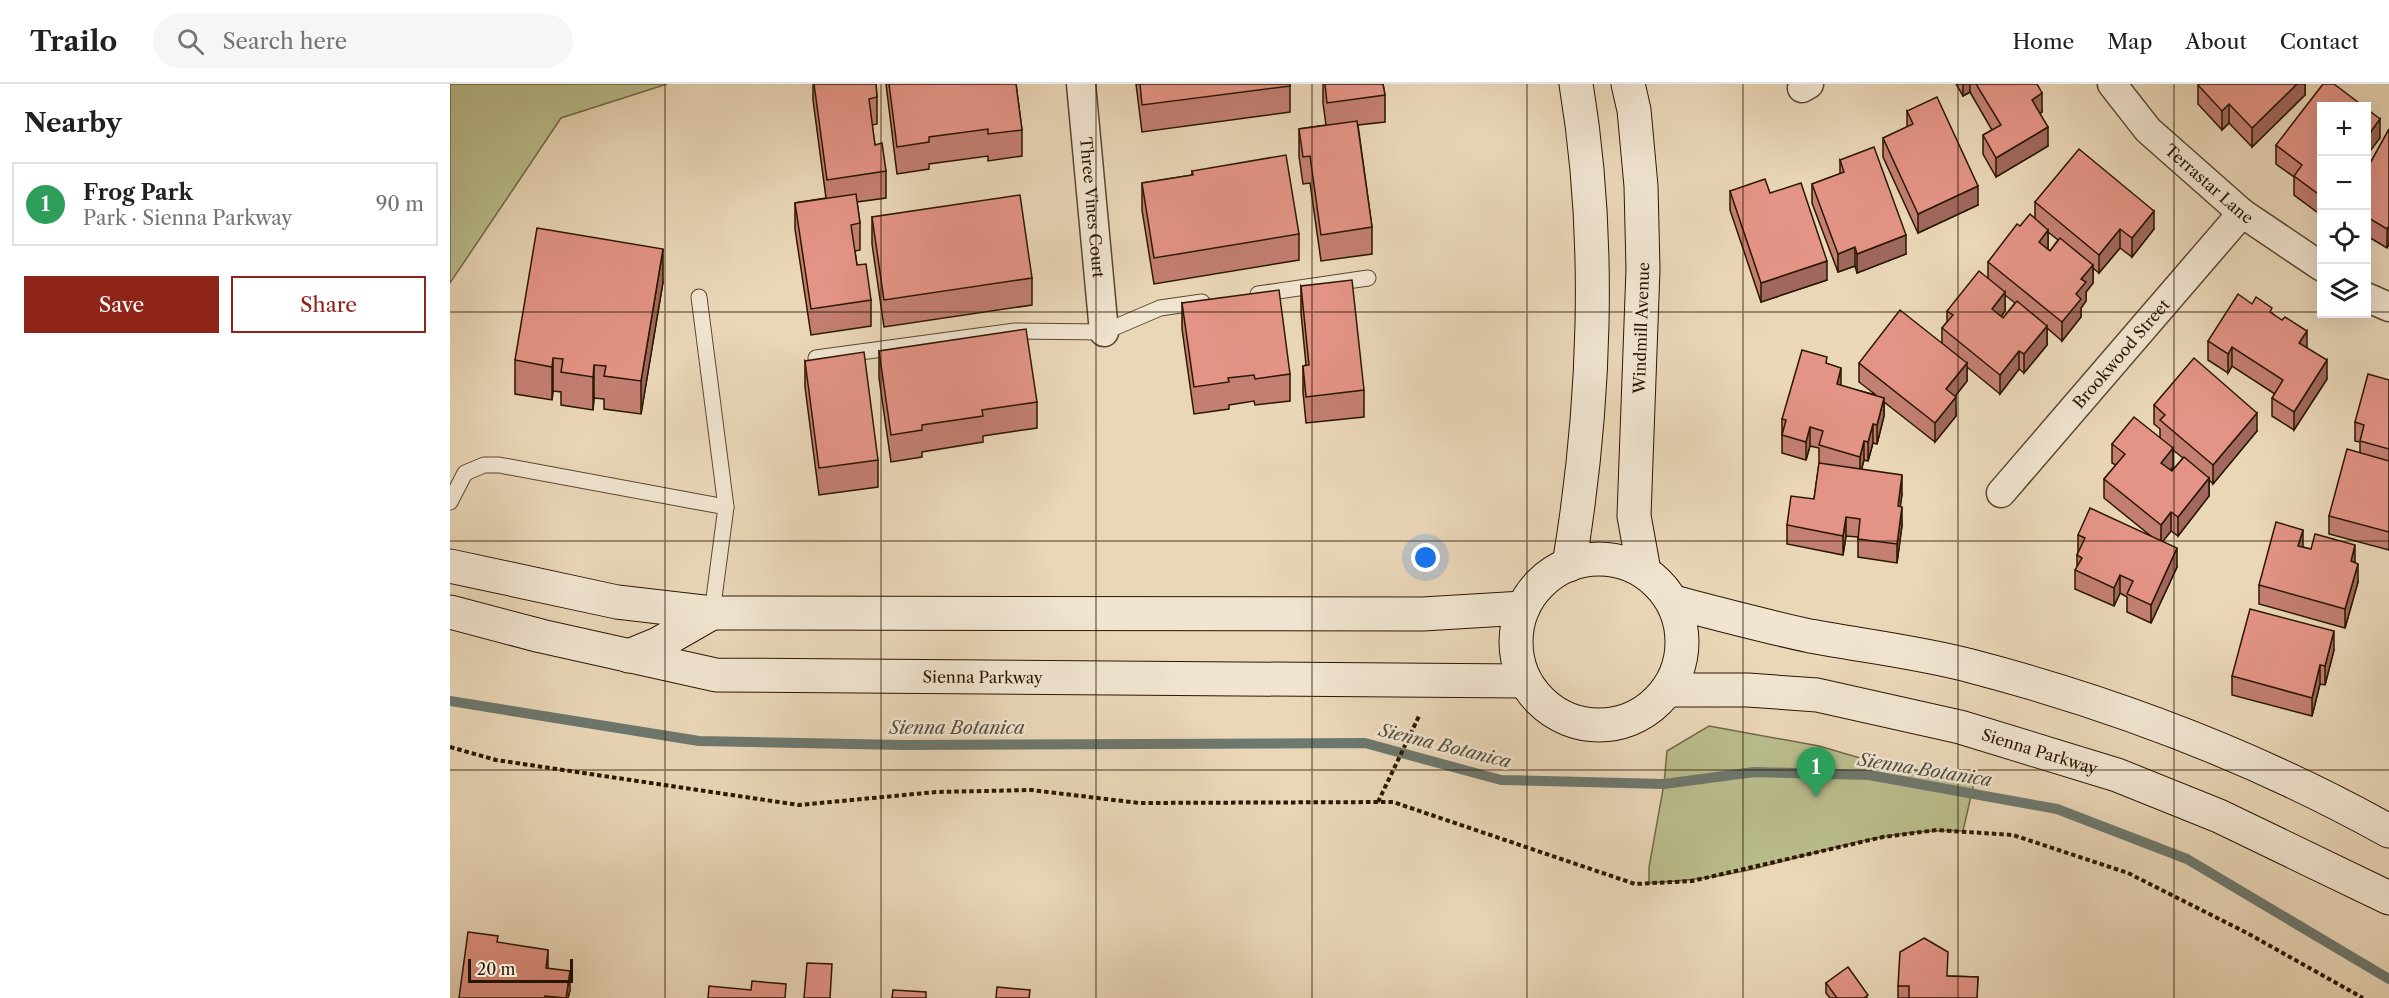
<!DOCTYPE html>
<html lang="en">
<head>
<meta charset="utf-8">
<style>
	body { margin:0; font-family:"Libre Caslon Text",serif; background:#f6f6f6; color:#202124 }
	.controls { position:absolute; right:18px; top:18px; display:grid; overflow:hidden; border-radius:0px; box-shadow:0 6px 24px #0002 }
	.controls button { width:54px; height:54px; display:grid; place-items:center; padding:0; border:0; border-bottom:2px solid #e0e0e0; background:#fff; color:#202124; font:30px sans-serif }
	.scale { position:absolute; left:18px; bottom:15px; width:105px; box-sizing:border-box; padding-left:6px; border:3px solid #2a1702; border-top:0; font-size:16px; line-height:21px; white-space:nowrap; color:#2a1702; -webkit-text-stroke:4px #f1e5d1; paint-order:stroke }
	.you { position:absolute; left:976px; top:474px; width:21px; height:21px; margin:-15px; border:4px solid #fff; border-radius:50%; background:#1a73e8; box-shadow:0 0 0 9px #1a73e833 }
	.badge { display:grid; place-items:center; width:39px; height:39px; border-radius:50%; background:#8f2418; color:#fff; font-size:20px; font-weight:700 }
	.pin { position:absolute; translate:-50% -50px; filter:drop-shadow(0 2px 3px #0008) }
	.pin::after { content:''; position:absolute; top:32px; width:21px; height:18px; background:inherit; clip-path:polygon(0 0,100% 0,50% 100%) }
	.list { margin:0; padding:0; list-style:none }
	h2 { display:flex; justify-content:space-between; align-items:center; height:78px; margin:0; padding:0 24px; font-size:26px }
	h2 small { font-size:20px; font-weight:400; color:#757577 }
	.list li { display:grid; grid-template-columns:39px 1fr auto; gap:18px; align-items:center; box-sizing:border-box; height:84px; margin:0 12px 12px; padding:0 12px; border:2px solid #e0e0e0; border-radius:0px }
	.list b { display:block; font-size:22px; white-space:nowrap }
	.list p { margin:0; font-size:20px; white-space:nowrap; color:#757577 }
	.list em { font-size:20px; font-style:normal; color:#757577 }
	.actions { display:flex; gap:12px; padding:18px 24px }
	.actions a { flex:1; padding:14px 0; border:2px solid #8f2418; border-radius:0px; text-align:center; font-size:21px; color:#8f2418 }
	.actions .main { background:#8f2418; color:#fff }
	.icon { flex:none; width:33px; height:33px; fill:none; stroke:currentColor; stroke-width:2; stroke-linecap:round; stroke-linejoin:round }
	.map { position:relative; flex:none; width:1939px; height:914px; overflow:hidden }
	header { display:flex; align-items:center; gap:36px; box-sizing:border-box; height:84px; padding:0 30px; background:#fff; border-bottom:2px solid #e0e0e0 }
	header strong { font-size:28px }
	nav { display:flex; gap:33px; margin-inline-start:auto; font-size:21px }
	.search { width:420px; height:54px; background:#f6f6f6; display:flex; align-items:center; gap:15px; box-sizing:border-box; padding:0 21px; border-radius:33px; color:#757577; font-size:22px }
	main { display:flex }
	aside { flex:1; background:#fff }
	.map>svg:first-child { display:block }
</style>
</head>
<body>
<header>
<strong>Trailo</strong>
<div class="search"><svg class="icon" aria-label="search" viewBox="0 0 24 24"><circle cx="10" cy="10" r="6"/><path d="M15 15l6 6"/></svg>Search here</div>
<nav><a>Home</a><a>Map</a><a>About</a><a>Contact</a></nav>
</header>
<main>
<aside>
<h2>Nearby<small></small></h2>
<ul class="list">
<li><span class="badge" style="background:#2e9e5b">1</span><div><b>Frog Park</b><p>Park · Sienna Parkway</p></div><em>90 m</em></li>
</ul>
<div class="actions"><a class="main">Save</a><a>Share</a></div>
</aside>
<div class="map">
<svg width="1939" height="914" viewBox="0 0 1939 914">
	<rect width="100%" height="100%" fill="#ead7b8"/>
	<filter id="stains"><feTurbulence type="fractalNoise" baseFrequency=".00333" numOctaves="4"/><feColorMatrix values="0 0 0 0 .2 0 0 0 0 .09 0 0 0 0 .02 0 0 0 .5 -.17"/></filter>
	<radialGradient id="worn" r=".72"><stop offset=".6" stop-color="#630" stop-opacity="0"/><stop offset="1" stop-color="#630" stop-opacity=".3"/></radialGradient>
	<g fill="#babd8d" stroke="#726a48" stroke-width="1.5">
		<polygon points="0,0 217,0 111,34 0,199"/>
		<path d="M1259 642 1369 662 1417 676 1524 699 1513 747C1442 743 1371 768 1303 785 1269 793 1234 797 1199 799V783L1214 700 1217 667Z"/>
	</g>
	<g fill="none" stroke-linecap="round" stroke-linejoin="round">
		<polyline stroke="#6d786e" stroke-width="10" points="0,617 249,657 453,661 915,659 1051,696 1214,700 1304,688 1419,691 1607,725 1737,775 1939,895"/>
		<g stroke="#5a4730" stroke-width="17">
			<g id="lane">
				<polyline points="808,210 918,194"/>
				<polyline points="249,213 276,423"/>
				<polyline points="366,274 565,247 654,248 710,224 752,218"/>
				<polyline points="0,418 15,389 34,381 49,381 276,423 262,529"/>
			</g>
		</g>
		<g stroke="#5a4730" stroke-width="31">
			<g id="street">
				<path id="s1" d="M631 0 654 248"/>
				<path id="s2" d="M1662 0 1698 46 1792 129 1872 183"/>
				<polyline points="1352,4 1359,0"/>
				<polyline points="1916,213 1939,223"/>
				<path id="s3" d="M1551 409 1792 129"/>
			</g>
		</g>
		<g stroke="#2a1702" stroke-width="35">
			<g id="secondary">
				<polyline points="1178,0 1184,26 1191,102 1193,185 1184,432 1194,487"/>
				<circle cx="1149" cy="558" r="83"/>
				<path d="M1119 481C1145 326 1152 155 1126 0"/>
				<polyline points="0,482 167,518 262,529 973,530 1073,524"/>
				<path d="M1223 518C1269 530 1314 542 1360 552 1414 562 1468 568 1521 582 1666 620 1808 674 1939 747"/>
				<path id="s4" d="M0 528 91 552 266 591 1073 597"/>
				<polyline points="179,572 208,560 262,529"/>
				<path id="s5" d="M1217 606H1298L1367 611 1510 643 1667 691 1769 732 1939 814"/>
			</g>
		</g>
		<g stroke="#2a1702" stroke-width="4" stroke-dasharray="4.5 3" stroke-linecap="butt">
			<polyline points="0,663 46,676 349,721 486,708 581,706 689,719 943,718 1185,800 1242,797 1433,753 1487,746 1563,751 1678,789 1797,849 1913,914"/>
			<polyline points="928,718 970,630"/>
		</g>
		<use href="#lane" stroke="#f1e5d1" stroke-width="15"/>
		<use href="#street" stroke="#f1e5d1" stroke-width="28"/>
		<use href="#secondary" stroke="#f1e5d1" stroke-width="33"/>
	</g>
	<g fill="#c47f73" stroke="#2a1702" stroke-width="1.5" fill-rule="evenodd">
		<polygon points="363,0 426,0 427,13 427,40 422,41 425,61 436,87 436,114 407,118 410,139 410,166 405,167 407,181 421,216 421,242 361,251 345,145 345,119 376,114 363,16"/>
		<polygon points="436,0 566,0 572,46 572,72 538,77 538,72 479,80 479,85 447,90"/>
		<polygon points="686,0 840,0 840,28 692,48"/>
		<polygon points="873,0 933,0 935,11 935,38 908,41 922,143 922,170 871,177 860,99 853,100 849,72 849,45 876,41 873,19"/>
		<polygon points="1506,0 1587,0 1592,28 1590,29 1598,62 1546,93 1533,70 1533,51 1542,46 1520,8 1513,12"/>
		<polygon points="1855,0 1855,11 1802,63 1779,39 1772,46 1748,20 1748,1"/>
		<polygon points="1872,22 1872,130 1871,131 1844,111 1844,93 1826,80 1826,61"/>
		<polygon points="1457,27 1528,121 1468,149 1433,73 1433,54 1457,43"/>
		<polygon points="1939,45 1939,160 1937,164 1917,152 1917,85"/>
		<polygon points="1390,76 1456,170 1407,189 1405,182 1388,188 1362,119 1362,100 1390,90"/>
		<polygon points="742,87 849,150 849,176 704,200 692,126 692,99 742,91"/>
		<polygon points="1280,107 1320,109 1377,196 1311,218 1280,126"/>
		<path d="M1585 118 1704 145 1682 173 1670 164 1649 189 1643 184V199L1636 208V217L1631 224V233L1612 257 1597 244V261L1574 289 1569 285 1550 310 1517 283V297L1505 312 1506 332 1485 358 1434 318V332L1427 360 1423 359 1418 377 1414 376 1411 386 1452 410 1450 422 1452 441 1447 479 1408 473V453L1396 452 1393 471 1337 460V441L1364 415 1369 379V364L1360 362 1356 376 1332 369V335L1377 280 1391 302 1426 311 1409 298V279L1492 260V244L1497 238V227L1538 194V178L1570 142 1585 135ZM1598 148 1608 156 1600 167 1598 165ZM1555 211 1565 219 1553 234 1551 233 1555 227Z"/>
		<polygon points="422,133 582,194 582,221 434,243 422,160"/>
		<polygon points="213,198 191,330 154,325 154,315 144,314 143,326 111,321 111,308 103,307 102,316 65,310 65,276"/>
		<polygon points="851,202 914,306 914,333 856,339 853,308 853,282 856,281 851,229"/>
		<polygon points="732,219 840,290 840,317 805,321 804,317 779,321 779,325 744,330 732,245"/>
		<polygon points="1802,220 1822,229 1857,264 1877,295 1844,346 1822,332 1822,314 1825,310 1782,282 1778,289 1758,276 1758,257"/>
		<polygon points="429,267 587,318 587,344 533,352 533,358 472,368 472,373 441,378 429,294"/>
		<polygon points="355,277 428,376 428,403 369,411 355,303"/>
		<polygon points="1939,296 1939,466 1879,450 1879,432 1910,369 1910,358 1905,357 1905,338"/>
		<path d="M1704 321 1807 347 1763 400 1759 396V412L1728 452 1721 447 1712 457 1727 483 1701 539 1677 528V513L1670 509 1664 522 1625 505V486L1627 484V471L1628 468V451L1702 453 1654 414V395L1666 381 1662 379V360L1710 354V345L1704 340ZM1723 366 1733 374 1722 387 1721 386 1723 383Z"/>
		<polygon points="1853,463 1905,479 1908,498 1895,544 1809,520 1809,501"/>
		<polygon points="1884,566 1875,601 1870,600 1862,632 1782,611 1782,592"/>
		<polygon points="48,859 98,884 120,906 118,914 9,914"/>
		<polygon points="1497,892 1528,893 1527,914 1448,914 1448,902"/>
		<polygon points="1376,899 1418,914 1380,914 1376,909"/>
	</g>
	<g fill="#a0685e" stroke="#2a1702" stroke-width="1.5">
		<polygon points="1513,0 1520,0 1520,8 1513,12"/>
		<polygon points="1847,0 1855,0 1855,11 1802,63 1802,44"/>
		<polygon points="1592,9 1592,28 1582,34 1582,16"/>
		<polygon points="1779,20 1779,39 1772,46 1772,27"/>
		<polygon points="1930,35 1930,54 1917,71 1917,53"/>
		<polygon points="1598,43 1598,62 1546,93 1546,74"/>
		<polygon points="1528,102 1528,121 1468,149 1468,130"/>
		<polygon points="1872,111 1872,130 1871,131 1871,112"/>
		<polygon points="1704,127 1704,145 1682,173 1682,154"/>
		<polygon points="1939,142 1939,160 1937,164 1937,145"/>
		<polygon points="1670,145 1670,164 1649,189 1649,171"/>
		<polygon points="1598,146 1598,164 1589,177 1589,158"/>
		<polygon points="1456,151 1456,170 1407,189 1407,170"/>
		<polygon points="1405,163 1405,182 1388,188 1388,170"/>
		<polygon points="213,165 213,198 191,330 191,297"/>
		<polygon points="1377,177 1377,196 1311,218 1311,199"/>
		<polygon points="1643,181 1643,199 1636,208 1636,217 1631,224 1631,233 1612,257 1612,238 1626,210 1631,195"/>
		<polygon points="1555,208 1555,227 1542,244 1542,225"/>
		<polygon points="1597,242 1597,261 1574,289 1574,270"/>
		<polygon points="1857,247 1857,266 1849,259"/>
		<polygon points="1782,263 1782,282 1778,289 1778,270"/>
		<polygon points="1569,267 1569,285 1550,310 1550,291"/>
		<polygon points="103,274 103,307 102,316 102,283"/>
		<polygon points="1877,276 1877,295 1844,346 1844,328"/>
		<polygon points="1517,279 1517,297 1496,324 1496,305"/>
		<polygon points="144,281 144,314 143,326 143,293"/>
		<polygon points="1391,284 1391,302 1387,300"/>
		<polygon points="1506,313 1506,332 1485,358 1485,339"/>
		<polygon points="1434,314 1434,332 1427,360 1427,341"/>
		<polygon points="1807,329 1807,347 1763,400 1763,381"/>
		<polygon points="1423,340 1423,359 1418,377 1418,358"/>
		<polygon points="1360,343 1360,362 1356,376 1356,358"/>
		<polygon points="1414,357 1414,376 1410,392 1410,373"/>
		<polygon points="1723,364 1723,383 1711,397 1711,379"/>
		<polygon points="1452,391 1452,410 1448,441 1448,422"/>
		<polygon points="1759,394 1759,412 1728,452 1728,433"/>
		<polygon points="1452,423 1452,441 1447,479 1447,460"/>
		<polygon points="1721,428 1721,447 1711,460 1711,441"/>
		<polygon points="1396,433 1396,452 1393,471 1393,452"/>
		<polygon points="1853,446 1853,465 1848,462"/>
		<polygon points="1905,461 1905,479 1901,477"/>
		<polygon points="1727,464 1727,483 1701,539 1701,521"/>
		<polygon points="1908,480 1908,498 1895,544 1895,525"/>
		<polygon points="1670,491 1670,509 1664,522 1664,504"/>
		<polygon points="1884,547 1884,566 1875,601 1875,582"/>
		<polygon points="1870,581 1870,600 1862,632 1862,614"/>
		<polygon points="98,866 98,884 96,884"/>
		<polygon points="120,887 120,906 118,914 116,914"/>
	</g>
	<g fill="#e49486" stroke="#2a1702" stroke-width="1.5">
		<polygon points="364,0 426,0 427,13 419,15 425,61 432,59 436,87 377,96"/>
		<polygon points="439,0 566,0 572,46 538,50 538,45 479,53 479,58 447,63"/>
		<polygon points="690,0 840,0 840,2 692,21"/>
		<polygon points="875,0 933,0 935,11 877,19"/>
		<polygon points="1526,0 1587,0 1592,9 1582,16 1598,43 1546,74 1533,51 1551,41"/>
		<polygon points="1749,0 1847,0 1802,44 1779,20 1772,27 1748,1"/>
		<polygon points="1873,0 1884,0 1913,22 1872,22 1871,112 1844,92 1852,81 1826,61"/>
		<polygon points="1487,13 1528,102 1468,130 1433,54 1463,40 1457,27"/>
		<polygon points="1917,25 1930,35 1917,53"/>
		<polygon points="907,37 922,143 871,151 860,72 853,73 849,45"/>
		<polygon points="1939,45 1939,142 1937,145 1917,133 1917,85"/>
		<polygon points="1424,63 1456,151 1407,170 1405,163 1388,170 1362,100 1394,88 1390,76"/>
		<polygon points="1629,65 1704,127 1682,154 1670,145 1649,171 1585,118"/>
		<polygon points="836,71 849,150 704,174 692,99 743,91 742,87"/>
		<polygon points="1315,95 1320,109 1351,99 1377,177 1311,199 1280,107"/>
		<polygon points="406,110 410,139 401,141 407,181 416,180 421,216 361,225 345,119"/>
		<polygon points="570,111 582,194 434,216 422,133"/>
		<polygon points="1580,130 1598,146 1589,158 1600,167 1610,154 1643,181 1631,195 1636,198 1626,210 1631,215 1612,238 1538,178 1567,140 1570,142"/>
		<polygon points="87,144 213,165 191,297 154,292 156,282 144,281 143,293 111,288 113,275 103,274 102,283 65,276"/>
		<polygon points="1529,187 1555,208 1542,225 1553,234 1567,217 1597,242 1574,270 1569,267 1550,291 1492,244 1503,231 1497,227"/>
		<polygon points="902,196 914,306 856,313 853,282 859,281 851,202"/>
		<polygon points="829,206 840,290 805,295 804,291 778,294 779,298 744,303 732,219"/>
		<polygon points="1788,210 1802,220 1806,213 1822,224 1820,228 1832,236 1835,233 1857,247 1849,259 1877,276 1844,328 1822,314 1833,296 1782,263 1778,270 1758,257"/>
		<polygon points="1450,226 1517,279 1496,305 1506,313 1485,339 1409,279"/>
		<polygon points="576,245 587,318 532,326 533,332 472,341 472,346 441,351 429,267"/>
		<polygon points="1352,266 1377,273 1376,279 1391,284 1387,300 1434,314 1427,341 1423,340 1418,358 1414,357 1410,373 1369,361 1373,347 1360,343 1356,358 1332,351 1336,336 1332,335"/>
		<polygon points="414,268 428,376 369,384 355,277"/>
		<polygon points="1744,274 1807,329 1763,381 1710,336 1715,331 1704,321"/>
		<polygon points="1918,290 1939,296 1939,365 1910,357 1914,341 1905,338"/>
		<polygon points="1684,333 1723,364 1711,379 1722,387 1734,373 1759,394 1728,433 1721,428 1711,441 1654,395 1675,370 1662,360"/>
		<polygon points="1897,365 1939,377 1939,448 1879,432"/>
		<polygon points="1369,379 1452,391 1448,422 1452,423 1447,460 1408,455 1410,435 1396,433 1393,452 1337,441 1341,412 1364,415"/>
		<polygon points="1640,424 1727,464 1701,521 1677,510 1683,497 1670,491 1664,504 1625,486 1632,474 1627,471 1635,454 1628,451"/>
		<polygon points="1826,438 1853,446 1848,462 1861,465 1865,450 1905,461 1901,477 1908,480 1895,525 1809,501"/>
		<polygon points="1800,525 1884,547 1875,582 1870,581 1862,614 1782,592"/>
		<polygon points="18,848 48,852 47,858 98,866 96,884 120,887 116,914 95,912 94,914 9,914"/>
		<polygon points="1474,854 1498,868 1497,892 1528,893 1527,914 1459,914 1459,902 1448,902 1450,868"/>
		<polygon points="357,879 382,880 380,914 354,914"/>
		<polygon points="1398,883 1418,911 1414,914 1387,914 1376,899"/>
		<polygon points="302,897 336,900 335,914 258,914 259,902 301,906"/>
		<polygon points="547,903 580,906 579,914 546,914"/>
		<polygon points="443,906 476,908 476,914 442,914"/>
	</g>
	<path fill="none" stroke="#2a1702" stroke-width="1.5" stroke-opacity="0.55" d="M215 0V914M431 0V914M646 0V914M862 0V914M1077 0V914M1293 0V914M1508 0V914M1724 0V914M0 228H1872M1916 228H1939M0 457H1939M0 686H1939"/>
	<g text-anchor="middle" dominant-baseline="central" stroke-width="5" stroke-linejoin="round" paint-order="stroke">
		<g font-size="16" fill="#2a1702" stroke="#f1e5d1">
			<text stroke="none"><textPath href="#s2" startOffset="140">Terrastar Lane</textPath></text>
			<text stroke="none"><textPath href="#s1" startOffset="124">Three Vines Court</textPath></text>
			<text transform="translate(1191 244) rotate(-88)">Windmill Avenue</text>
			<text stroke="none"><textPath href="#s3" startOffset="184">Brookwood Street</textPath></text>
			<text stroke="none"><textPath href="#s4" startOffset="540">Sienna Parkway</textPath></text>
			<text stroke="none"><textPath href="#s5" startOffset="380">Sienna Parkway</textPath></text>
		</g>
		<g font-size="18" font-style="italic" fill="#514f41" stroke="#f1e5d1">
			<text x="507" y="644">Sienna Botanica</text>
			<text transform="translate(995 662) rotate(14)">Sienna Botanica</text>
			<text transform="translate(1475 686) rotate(9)">Sienna Botanica</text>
		</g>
	</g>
	<rect width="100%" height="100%" filter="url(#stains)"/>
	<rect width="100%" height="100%" fill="url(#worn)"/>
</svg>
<div class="controls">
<button>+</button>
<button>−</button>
<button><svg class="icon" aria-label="locate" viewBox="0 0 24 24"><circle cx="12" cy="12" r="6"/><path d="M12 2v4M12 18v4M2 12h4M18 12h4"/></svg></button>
<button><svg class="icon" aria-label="layers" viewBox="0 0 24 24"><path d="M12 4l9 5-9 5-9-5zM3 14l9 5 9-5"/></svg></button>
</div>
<div class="scale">20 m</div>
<div class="you"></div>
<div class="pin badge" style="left:1366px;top:713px;background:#2e9e5b">1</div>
</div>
</main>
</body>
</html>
